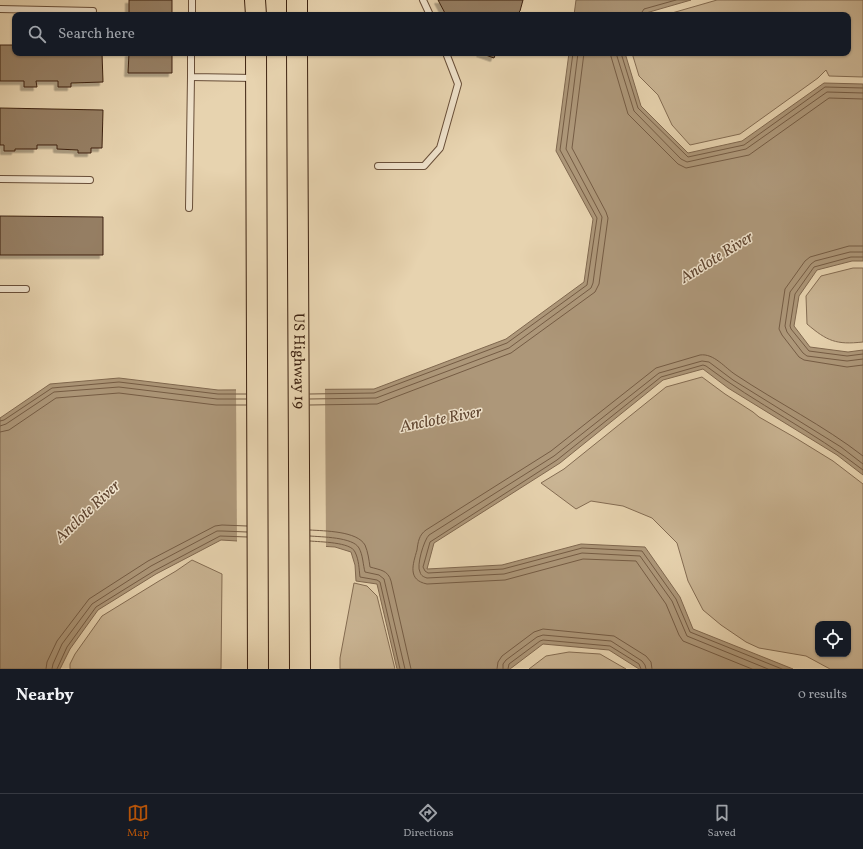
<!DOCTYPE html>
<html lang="en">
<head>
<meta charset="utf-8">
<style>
	body { margin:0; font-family:Vollkorn,serif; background:#242831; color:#f1f3f6 }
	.controls { position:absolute; right:12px; bottom:12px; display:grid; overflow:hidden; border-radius:8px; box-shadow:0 1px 3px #0004 }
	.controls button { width:36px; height:36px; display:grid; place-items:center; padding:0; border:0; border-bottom:1px solid #363941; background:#171b24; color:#f1f3f6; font:20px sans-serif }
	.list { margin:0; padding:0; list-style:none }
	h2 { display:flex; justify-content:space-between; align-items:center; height:52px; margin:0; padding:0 16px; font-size:17px }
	h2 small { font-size:13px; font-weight:400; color:#9ea1a6 }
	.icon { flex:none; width:22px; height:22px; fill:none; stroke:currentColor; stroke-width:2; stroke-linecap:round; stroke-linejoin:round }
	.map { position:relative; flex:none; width:863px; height:669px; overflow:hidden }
	.search { position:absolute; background:#171b24; box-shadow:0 1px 3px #0004; left:12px; right:12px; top:12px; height:44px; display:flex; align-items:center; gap:10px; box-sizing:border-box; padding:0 14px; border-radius:8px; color:#9ea1a6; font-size:15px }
	.sheet { height:124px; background:#171b24 }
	nav { display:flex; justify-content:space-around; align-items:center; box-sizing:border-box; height:56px; border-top:1px solid #363941; background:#171b24; font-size:11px; color:#9ea1a6 }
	nav a { display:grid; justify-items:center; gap:2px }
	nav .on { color:#b45309 }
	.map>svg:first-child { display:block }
</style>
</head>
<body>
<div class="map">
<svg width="863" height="669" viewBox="0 0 863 669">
	<defs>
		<filter id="shadow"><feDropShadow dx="-3.5" dy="3.5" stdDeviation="0" flood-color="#0004"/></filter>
	</defs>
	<rect width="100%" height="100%" fill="#e7d3af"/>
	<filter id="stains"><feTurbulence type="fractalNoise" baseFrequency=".005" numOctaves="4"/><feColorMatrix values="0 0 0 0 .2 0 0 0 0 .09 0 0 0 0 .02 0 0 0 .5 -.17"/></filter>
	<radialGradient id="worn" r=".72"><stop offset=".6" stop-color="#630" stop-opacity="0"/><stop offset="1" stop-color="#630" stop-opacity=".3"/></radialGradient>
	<g fill="#cab594" stroke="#846c52" fill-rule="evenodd">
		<polygon points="717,0 863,0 863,77 829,76 826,70 818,78 740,134 690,145 672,125 658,95 639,76 632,53 848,53 848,15 665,15"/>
		<path d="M853 268H863V342C836 345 827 341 807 324L806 296 821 276Z"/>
		<path d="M702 377 725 394 753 412 759 417 794 437 833 461 863 484V669H830L806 656 759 648 746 642 721 625 703 610 688 581 677 543 652 518 623 506 591 501 576 509 541 483 564 469 666 387ZM818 624H848V654H818Z"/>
		<polygon points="192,560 222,574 221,669 70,669 70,664 75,654 102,616 159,581 176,571"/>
		<polygon points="354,583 367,586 377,596 395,669 340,669 340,658"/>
		<polygon points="569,652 600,654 626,669 529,669 546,656"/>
	</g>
	<g fill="#ad9779" stroke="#80684f">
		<polygon points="576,0 691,0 646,13 645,15 574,15"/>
		<polygon points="569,53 625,53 641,106 688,153 742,141 824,83 863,84 863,261 852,261 817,270 799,296 794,326 810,347 848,352 863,350 863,475 837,455 728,388 703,369 663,380 560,463 434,543 427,569 502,565 581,544 645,547 680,597 693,629 793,669 639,669 609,650 543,644 510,669 397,669 377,584 356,581 355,565 351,552 335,547 221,540 156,574 98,610 70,649 60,669 0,669 0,418 50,384 119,378 218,390 374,389 506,339 584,282 593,219 556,151"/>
	</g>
	<polygon fill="#e7d3af" points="236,388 325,388 326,548 237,542"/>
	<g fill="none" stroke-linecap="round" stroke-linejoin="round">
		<g stroke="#755c44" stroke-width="1">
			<polyline points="642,15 642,12 644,9 676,0"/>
			<polyline points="610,53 628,114 678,164 686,168 749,155 829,98 863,99"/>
			<polyline points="616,53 634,111 681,159 687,162 746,149 827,92 863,93"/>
			<polyline points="621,53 638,108 688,157 744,145 825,87 863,88"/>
			<polyline points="863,246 849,246 810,257 805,261 785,289 779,329 782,335 799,357 804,360 847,367 863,365"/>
			<polyline points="863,252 850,252 815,261 811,264 790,292 785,326 787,332 803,353 807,356 847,361 863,359"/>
			<polyline points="863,257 851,257 814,267 795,294 790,326 791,329 809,351 847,356 863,354"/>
			<polyline points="310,394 374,393 507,343 587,285 597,218 560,150 573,53"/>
			<polyline points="310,399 376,398 509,348 591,288 593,283 602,217 566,149 578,53"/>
			<polyline points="310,405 377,404 511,353 595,292 599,284 608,218 606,212 572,148 584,53"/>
			<polyline points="0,421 4,420 52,388 119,382 218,394 246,394"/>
			<polyline points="0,426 6,424 54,392 119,387 217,399 246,399"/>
			<polyline points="0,432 9,430 56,398 119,393 216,405 246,405"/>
			<path d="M310 530C325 531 357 531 365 545 368 552 369 560 370 567 380 570 388 570 391 581L411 669"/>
			<path d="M310 536C321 537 353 537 359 548 363 555 363 565 365 572L379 575 384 579 405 669"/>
			<path d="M310 541C320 542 351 542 355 552 359 560 359 569 360 577L377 580 380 582 400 669"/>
			<polyline points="46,669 47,662 57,641 89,599 148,561 215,526 222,525 247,526"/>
			<polyline points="52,669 53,664 62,644 92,604 151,566 217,531 222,531 247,532"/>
			<polyline points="57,669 67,647 96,607 154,571 220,536 247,537"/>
			<polyline points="497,669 498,662 502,656 534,632 543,629 614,636 646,656 651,662 652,669"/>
			<polyline points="503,669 503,664 506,660 537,637 543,635 611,641 642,661 645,665 646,669"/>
			<polyline points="508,669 509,664 540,641 543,640 610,646 639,664 641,669"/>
			<path d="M752 669 683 641 679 635 666 604 636 561 583 559 505 580 427 584C407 580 413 564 417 550 418 542 419 535 426 530L551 451 656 368 700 355C714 353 725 368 736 375 778 403 823 425 863 456"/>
			<path d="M768 669 687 636 672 601 640 556 582 553 504 574 427 578C424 577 421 576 420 572 416 566 424 540 429 535L554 456 659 373 702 361 709 362 733 380 841 447 863 464"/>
			<path d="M782 669 690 632 676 599 642 551 582 548 503 569 428 573 425 571 423 567 430 542 557 460 661 377 703 365 706 366C756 404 813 431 863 470"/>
		</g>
	</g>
	<g fill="#957e63" stroke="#3d2210" filter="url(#shadow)">
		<rect x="129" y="0" width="43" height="15"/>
		<polygon points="438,0 523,0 520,11 516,15 446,15"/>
		<polygon points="0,45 15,45 15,53 102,53 103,82 71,83 71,87 58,87 58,81 36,81 37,87 24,87 24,81 0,81"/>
		<polygon points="129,53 172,53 172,73 128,73"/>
		<polygon points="480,53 496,53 494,58"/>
		<polygon points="0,108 103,110 102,148 91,148 91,153 78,153 78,150 57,149 57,145 37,145 37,149 15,149 15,151 4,151 4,145 0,145"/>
		<polygon points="0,216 103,217 103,255 0,255"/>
	</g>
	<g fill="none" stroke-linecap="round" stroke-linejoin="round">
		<g stroke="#684e38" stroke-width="8">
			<g id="service">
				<polyline points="423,0 430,15"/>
				<polyline points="0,9 93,11"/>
				<polyline points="192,15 192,0"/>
				<polyline points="191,53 191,77 254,78"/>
				<polyline points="378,166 424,166 440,148 458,84 446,53"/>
				<polyline points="0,179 90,180"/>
				<polyline points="189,208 191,77"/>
				<polyline points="0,289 26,289"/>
			</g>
		</g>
		<g stroke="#3d2210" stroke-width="22">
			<g id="trunk">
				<polyline points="255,0 256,15"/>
				<polyline points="297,0 297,15"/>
				<polyline points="256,53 258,669"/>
				<path id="s1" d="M297 53 300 669"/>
			</g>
		</g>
		<use href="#service" stroke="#efe2cb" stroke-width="6"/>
		<use href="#trunk" stroke="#e7d3af" stroke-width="20"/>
	</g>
	<g text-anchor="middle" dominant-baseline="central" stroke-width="3" stroke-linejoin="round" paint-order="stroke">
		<g font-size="15" fill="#3d2210" stroke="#efe2cb">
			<text stroke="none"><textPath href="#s1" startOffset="308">US Highway 19</textPath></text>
		</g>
		<g font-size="16" font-style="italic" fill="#5f4530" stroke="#efe2cb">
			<text transform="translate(717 258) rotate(-32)">Anclote River</text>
			<text transform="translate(441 420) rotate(-11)">Anclote River</text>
			<text transform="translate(88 512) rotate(-43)">Anclote River</text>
		</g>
	</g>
	<rect width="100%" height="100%" filter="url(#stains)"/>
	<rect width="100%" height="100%" fill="url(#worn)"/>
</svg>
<div class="controls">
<button><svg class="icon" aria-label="locate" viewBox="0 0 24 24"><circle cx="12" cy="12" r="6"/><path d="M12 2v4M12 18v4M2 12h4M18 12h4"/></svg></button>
</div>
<div class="search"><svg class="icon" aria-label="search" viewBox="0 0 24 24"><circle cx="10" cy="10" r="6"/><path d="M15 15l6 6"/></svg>Search here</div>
</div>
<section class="sheet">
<h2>Nearby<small>0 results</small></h2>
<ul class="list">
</ul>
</section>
<nav>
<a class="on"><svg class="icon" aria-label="map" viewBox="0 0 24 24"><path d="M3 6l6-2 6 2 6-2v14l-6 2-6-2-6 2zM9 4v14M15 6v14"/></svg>Map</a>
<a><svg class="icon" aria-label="directions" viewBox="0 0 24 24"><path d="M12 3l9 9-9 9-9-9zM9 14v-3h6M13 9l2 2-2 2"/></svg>Directions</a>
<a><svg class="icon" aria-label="saved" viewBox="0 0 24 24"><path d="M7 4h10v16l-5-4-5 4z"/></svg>Saved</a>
</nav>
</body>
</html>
